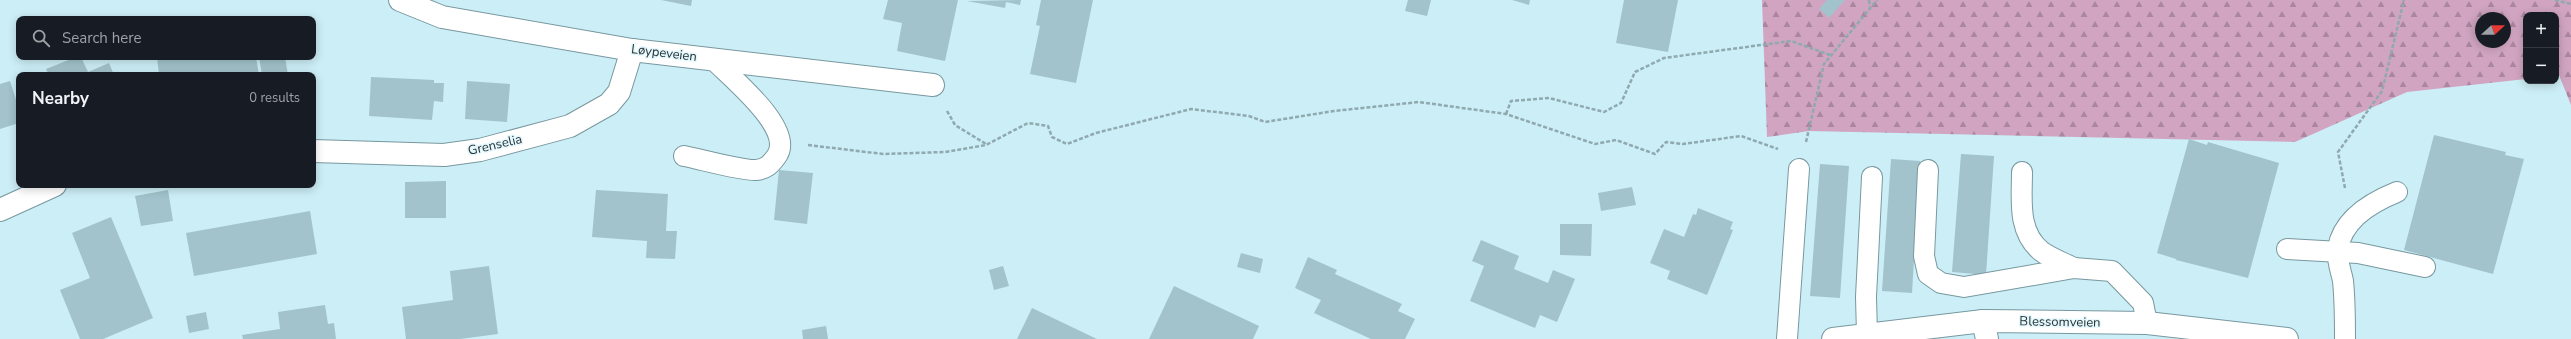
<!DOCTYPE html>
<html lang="en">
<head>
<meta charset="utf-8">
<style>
	body { margin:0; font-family:"Nunito Sans",sans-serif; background:#242831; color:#f1f3f6 }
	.controls { position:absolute; right:12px; top:12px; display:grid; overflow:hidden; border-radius:8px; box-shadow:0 2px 10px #0003 }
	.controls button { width:36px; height:36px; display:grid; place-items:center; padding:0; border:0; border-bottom:1px solid #363941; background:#171b24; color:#f1f3f6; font:20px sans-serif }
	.compass { position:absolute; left:2475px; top:12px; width:36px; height:36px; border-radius:50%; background:#171b24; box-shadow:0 2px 10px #0003; rotate:69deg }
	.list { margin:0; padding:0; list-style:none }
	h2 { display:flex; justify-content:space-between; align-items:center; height:52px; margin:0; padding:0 16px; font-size:17px }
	h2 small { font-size:13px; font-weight:400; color:#9ea1a6 }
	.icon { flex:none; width:22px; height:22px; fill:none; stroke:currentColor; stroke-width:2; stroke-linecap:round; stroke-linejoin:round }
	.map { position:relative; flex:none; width:2571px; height:339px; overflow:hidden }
	.search { position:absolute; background:#171b24; box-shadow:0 2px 10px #0003; left:16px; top:16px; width:300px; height:44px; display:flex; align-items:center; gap:10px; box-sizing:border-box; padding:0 14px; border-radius:8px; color:#9ea1a6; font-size:15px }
	.panel { position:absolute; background:#171b24; box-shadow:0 2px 10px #0003; left:16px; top:72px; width:300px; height:116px; border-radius:8px }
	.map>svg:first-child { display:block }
</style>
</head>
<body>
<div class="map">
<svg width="2571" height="339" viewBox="0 0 2571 339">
	<defs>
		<pattern id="forest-firs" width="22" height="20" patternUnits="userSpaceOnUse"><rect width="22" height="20" fill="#d1a5c2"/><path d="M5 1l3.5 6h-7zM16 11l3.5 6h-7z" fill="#aa879e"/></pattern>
	</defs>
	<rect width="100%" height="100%" fill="#cceef6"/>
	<path fill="url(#forest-firs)" fill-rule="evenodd" d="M1762 0H2571V105L2559 75H2556V15H2526V79L2407 92 2295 142 1809 131 1767 137ZM2481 18H2505V42H2481Z"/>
	<g fill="#a2c3cb">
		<polygon points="661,0 692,0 691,6"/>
		<polygon points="888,0 958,0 945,61 897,51 902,23 883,19"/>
		<polygon points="1021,0 1020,5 1006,2 1005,8 967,1"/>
		<polygon points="1041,0 1093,0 1076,83 1030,74 1040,26 1036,25"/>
		<polygon points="1408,0 1431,0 1427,16 1405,11"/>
		<polygon points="1512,0 1530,0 1529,5"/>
		<polygon points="1624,0 1678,0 1668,52 1616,43"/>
		<polygon points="1827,0 1845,0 1829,18 1819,9"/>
		<polygon points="76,57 81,57 88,72 109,63 114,75 49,75 46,69"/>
		<polygon points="157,57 256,57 259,75 159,75"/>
		<polygon points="259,57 285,57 288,75 262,75"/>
		<polygon points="371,77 434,80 434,83 444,83 443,102 434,101 432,120 369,116"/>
		<polygon points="10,81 19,109 19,123 0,129 0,84"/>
		<polygon points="467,81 510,84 507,122 465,119"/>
		<polygon points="2434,135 2506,152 2505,155 2524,159 2493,274 2404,250"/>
		<polygon points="2189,139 2207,145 2208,142 2279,163 2248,278 2176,260 2176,259 2157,253"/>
		<polygon points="1961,154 1994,156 1986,275 1952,272"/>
		<polygon points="1891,159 1920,161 1912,293 1882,291"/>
		<polygon points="1820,164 1849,166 1840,298 1810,296"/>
		<polygon points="779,170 813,173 807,224 774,220"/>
		<polygon points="446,181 446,218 405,218 405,182"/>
		<polygon points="1632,187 1636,205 1601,211 1598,193"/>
		<polygon points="168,190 173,221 141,226 135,196"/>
		<polygon points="596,190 668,194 666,231 677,231 675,259 646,258 647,241 592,237"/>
		<polygon points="1698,208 1733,222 1730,229 1733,230 1707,295 1667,279 1670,271 1650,263 1664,229 1684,237 1693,214 1696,215"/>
		<polygon points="310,211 317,254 194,276 186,233"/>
		<polygon points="111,217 153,318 103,339 80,339 60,290 90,278 72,233"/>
		<polygon points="1560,224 1592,224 1591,256 1560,255"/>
		<polygon points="1481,240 1519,256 1514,269 1548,283 1553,270 1575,279 1557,322 1540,315 1535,328 1470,301 1484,266 1472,261"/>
		<polygon points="1241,253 1263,259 1260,273 1237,267"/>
		<polygon points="1308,257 1337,270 1335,274 1402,304 1398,311 1415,319 1405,339 1371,339 1314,313 1321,300 1295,288"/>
		<polygon points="489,266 498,334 460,339 406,339 402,307 453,300 450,271"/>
		<polygon points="1003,266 1009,286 994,290 989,270"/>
		<polygon points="1174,286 1259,326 1253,339 1149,339"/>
		<polygon points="325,305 328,324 334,323 336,339 243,339 242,335 280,329 278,312"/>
		<polygon points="1032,308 1097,339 1017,339"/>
		<polygon points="206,312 209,329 189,333 186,316"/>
		<polygon points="826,326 828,339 803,339 802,330"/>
	</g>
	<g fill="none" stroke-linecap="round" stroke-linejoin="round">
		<g stroke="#78989f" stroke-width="22">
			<g id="service">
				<path d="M684 156C700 159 743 171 756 170 766 169 770 165 776 157 797 130 731 78 713 59"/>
				<polyline points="1928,170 1924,256 1928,274 1941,283 1964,287 2074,268 2112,271 2143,303 2147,323"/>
				<path d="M2022 172C2022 199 2017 231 2041 251 2050 258 2064 263 2074 268"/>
				<polyline points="2287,249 2358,253 2425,267"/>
				<polyline points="1867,334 1866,297 1872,177"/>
				<polyline points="1787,339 1799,169"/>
				<path d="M2345 339C2345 320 2345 300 2343 281 2341 271 2336 258 2338 248 2343 219 2372 202 2397 192"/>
			</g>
		</g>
		<g stroke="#78989f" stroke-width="24">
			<g id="minor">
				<polyline points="400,0 442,17 632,50 933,85"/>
				<polyline points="313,151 444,155 480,150 570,126 609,104 619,92 632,50"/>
				<polyline points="0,210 55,185"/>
				<polyline points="1983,321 1987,339"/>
				<polyline points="1833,339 1983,321 2147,323 2287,339"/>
			</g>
		</g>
		<g stroke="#8fa9af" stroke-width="2.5" stroke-dasharray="4 2" stroke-linecap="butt">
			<polyline points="1869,0 1870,7"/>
			<polyline points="2555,0 2571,4"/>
			<polyline points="947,111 955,125 986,144"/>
			<polyline points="1506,114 1511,101 1549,98 1604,112 1621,103 1635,72 1664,58 1791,41 1830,55"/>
			<polyline points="1806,142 1824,64 1877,0"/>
			<polyline points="808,145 883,154 945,152 986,145 1028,123 1048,126 1052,137 1067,144 1096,133 1191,109 1249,116 1265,122 1334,111 1419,102 1506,114 1595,144 1616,140 1655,154 1666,142 1683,144 1741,136 1778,149"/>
			<polyline points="2345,188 2338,152 2382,91 2404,0"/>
		</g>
		<use href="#service" stroke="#fff" stroke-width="20"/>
		<use href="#minor" stroke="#fff" stroke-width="22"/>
	</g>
	<g text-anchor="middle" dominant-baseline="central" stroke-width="3" stroke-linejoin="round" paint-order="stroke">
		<g font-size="13" fill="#273437" stroke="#e4f8fd">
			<text transform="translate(664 53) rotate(7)">Løypeveien</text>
			<text transform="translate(495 145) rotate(-13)">Grenselia</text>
			<text transform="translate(2060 322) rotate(1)">Blessomveien</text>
		</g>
	</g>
</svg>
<div class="controls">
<button>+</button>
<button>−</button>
</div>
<svg class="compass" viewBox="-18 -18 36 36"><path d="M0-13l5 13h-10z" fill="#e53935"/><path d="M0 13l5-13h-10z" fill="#9ea1a6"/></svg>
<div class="search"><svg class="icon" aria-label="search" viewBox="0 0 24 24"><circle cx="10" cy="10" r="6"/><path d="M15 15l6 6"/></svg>Search here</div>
<section class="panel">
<h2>Nearby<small>0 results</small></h2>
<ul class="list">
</ul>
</section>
</div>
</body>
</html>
